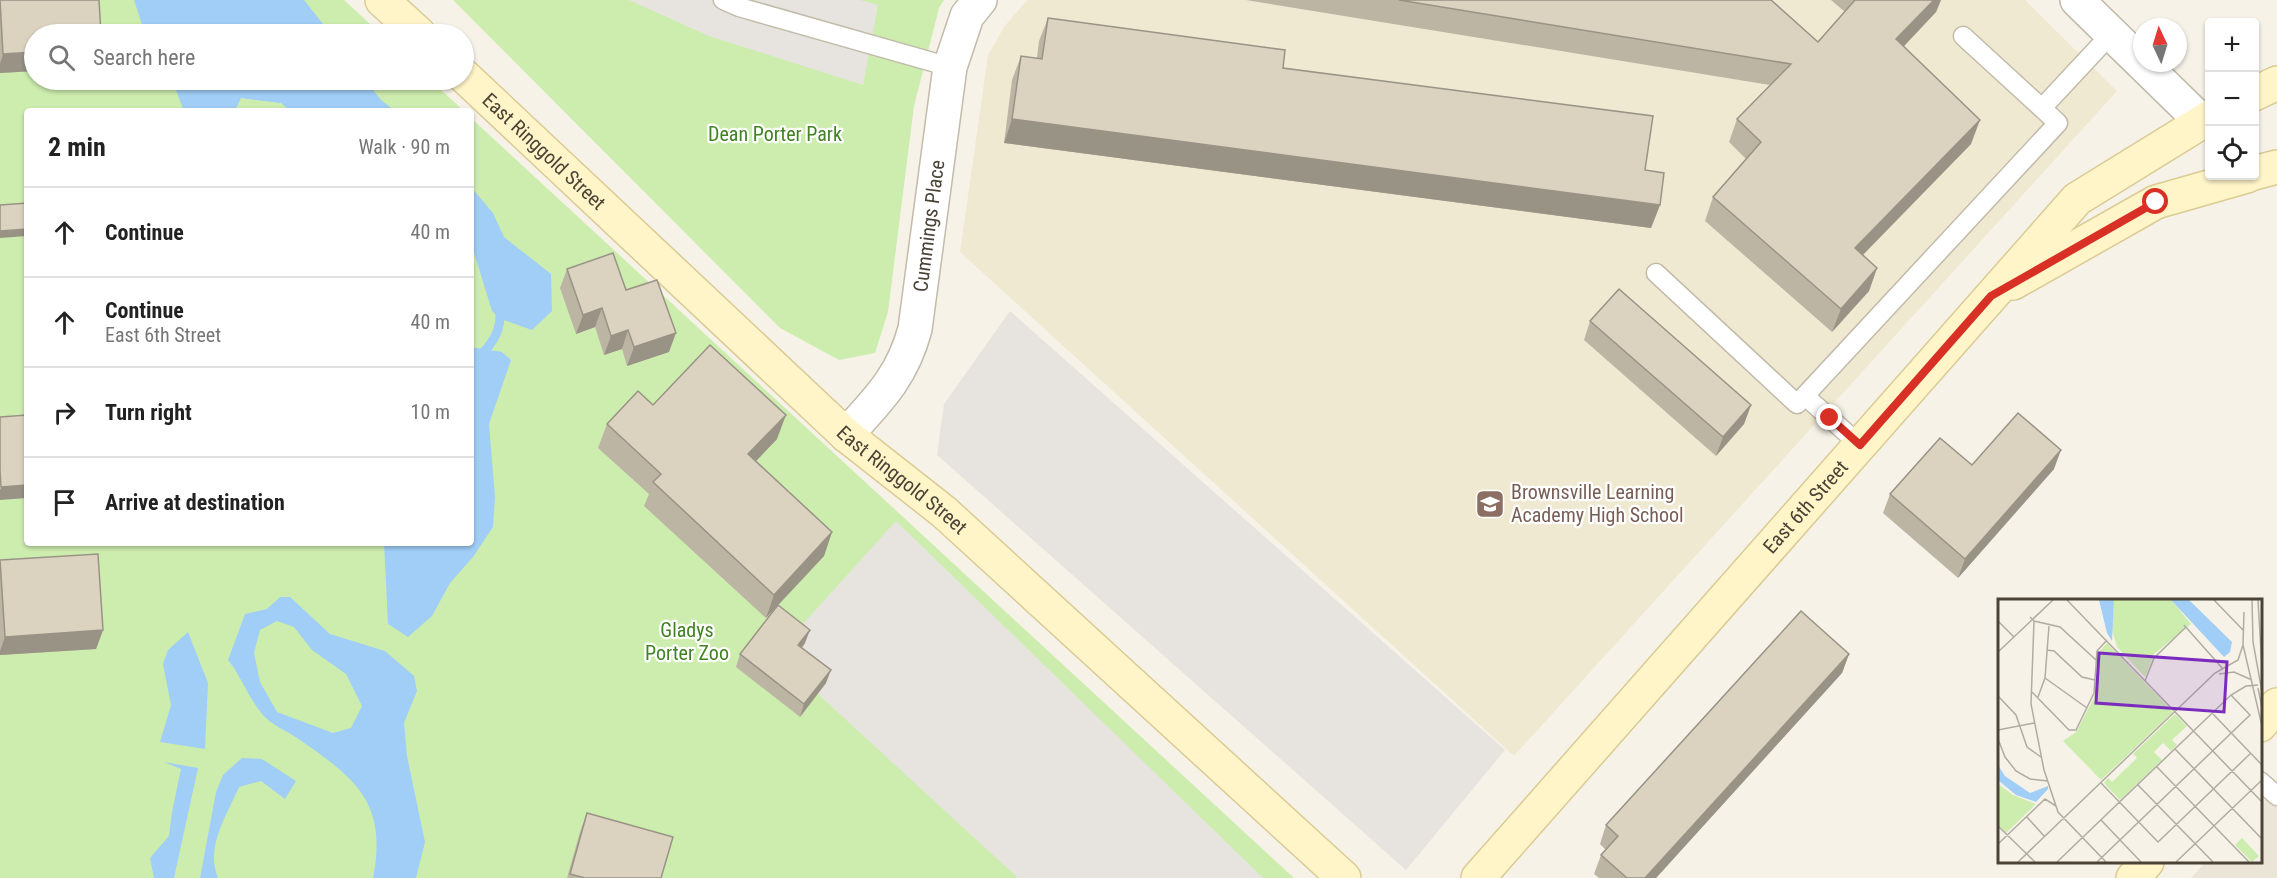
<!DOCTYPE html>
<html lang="en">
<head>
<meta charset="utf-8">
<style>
	body { margin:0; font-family:"Roboto Condensed",sans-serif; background:#f6f6f6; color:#222 }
	.controls { position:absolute; right:18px; top:18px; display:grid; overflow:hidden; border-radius:6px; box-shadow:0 2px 4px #0004 }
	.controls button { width:54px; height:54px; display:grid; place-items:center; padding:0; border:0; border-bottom:2px solid #e0e0e0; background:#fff; color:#222; font:30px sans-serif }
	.compass { position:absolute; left:2133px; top:18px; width:54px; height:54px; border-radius:50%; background:#fff; box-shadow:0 2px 4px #0004; rotate:356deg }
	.stop { position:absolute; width:18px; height:18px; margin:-14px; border:4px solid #d93025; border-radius:50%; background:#fff }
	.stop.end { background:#d93025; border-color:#fff; box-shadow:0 2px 6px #0008 }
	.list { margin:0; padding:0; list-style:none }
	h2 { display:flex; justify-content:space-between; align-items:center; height:78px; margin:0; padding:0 24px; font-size:26px }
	h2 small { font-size:20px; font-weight:400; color:#767676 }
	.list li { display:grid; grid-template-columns:39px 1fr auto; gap:18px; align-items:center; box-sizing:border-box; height:90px; padding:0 24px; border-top:2px solid #e0e0e0 }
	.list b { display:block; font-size:22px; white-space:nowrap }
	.list p { margin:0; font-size:20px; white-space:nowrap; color:#767676 }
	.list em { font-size:20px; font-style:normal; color:#767676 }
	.icon { flex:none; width:33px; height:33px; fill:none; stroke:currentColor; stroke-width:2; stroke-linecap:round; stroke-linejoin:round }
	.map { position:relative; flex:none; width:2277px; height:878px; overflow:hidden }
	.search { position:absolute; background:#fff; box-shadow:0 2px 4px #0004; left:24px; top:24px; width:450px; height:66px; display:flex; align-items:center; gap:15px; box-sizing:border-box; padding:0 21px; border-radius:33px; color:#767676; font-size:22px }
	.panel { position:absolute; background:#fff; box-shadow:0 2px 4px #0004; left:24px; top:108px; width:450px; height:438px; border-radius:6px }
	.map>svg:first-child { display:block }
</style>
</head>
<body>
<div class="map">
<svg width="2277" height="878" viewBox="0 0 2277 878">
	<rect width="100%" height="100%" fill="#f6f2e8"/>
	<polygon fill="#eae5d6" points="2277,786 2277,878 2191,878 2206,862 2260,862 2261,804"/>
	<polygon fill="#f0e9d1" points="1027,0 2025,0 2117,91 1514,756 960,252 988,55 1004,27"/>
	<g fill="#cdedae">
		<polygon points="0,0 344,0 381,34 34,34 34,80 430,80 464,111 27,111 27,543 471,543 471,118 1294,878 0,878"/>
		<polygon points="453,0 944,0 939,8 914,106 888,312 875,353 839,360 780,328"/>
	</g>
	<g fill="#e7e4e0">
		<polygon points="629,0 860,0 878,5 863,85 709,36"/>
		<polygon points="1010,311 1505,750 1406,870 937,455 944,404"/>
		<polygon points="896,521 1263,878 1018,878 818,694 826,683 794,658 794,634"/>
	</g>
	<g fill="#a0cef7" fill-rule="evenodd">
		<polygon points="134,0 304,0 331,34 145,34"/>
		<polygon points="172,80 365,80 381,100 395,111 290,111 281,103 241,98 235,111 184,111"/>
		<polygon points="471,187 493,213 504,237 551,274 552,311 532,330 501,319 492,311 472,246"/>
		<polygon points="471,347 502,352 511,360 489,424 495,497 493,527 473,557 450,583 432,616 408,637 388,624 384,543 471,543"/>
		<path d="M280 597H290L330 634 385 651 414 676 417 691 404 723 407 756 425 842 416 878H373C388 802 355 778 297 738 287 731 274 726 266 718 251 704 242 677 228 660L245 614 267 609ZM277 621 294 627 312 650 346 674 362 706 351 728 333 733 277 712 260 682 254 653 260 630Z"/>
		<polygon points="188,632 208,683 205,749 160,742 171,705 163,664 168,650"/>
		<path d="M242 758 262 759 296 781 285 799 261 781 239 787C227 815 205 847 218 878H200L216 792 223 775Z"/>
		<polygon points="164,762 198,768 174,878 154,878 150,858 169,836 172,812 181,769"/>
	</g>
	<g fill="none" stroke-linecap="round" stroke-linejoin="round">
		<path stroke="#a0cef7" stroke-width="9" d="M471 363C488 350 504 331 499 308"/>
		<g stroke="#c2bbaa" stroke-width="21">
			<g id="lane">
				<polyline points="723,0 739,7 950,67"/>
				<polyline points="2042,108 2111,34"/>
				<polyline points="1656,273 1797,404 2058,123 1963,36"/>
				<polyline points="1805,396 1860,445"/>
				<polyline points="2260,781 2277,796"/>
			</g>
		</g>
		<g stroke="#c2bbaa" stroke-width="36">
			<g id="street">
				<polyline points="2077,0 2201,121"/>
				<path id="s1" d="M846 435C879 399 902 377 915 329L950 67 967 16 980 0"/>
			</g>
		</g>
		<g stroke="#dacb94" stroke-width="36">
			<g id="secondary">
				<polyline points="382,0 419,34"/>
				<path id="s2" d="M464 76 846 435 944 512 1344 878"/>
				<polyline points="2254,94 2277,83"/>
				<polyline points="2254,173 2277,167"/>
				<polyline points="2013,283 2156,202 2247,176"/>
				<polyline points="2260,725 2277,705"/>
				<path id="s3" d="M1478 878 2077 199 2210 117"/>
				<polyline points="2133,878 2147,862"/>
			</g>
		</g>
		<use href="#lane" stroke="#fff" stroke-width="18"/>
		<use href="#street" stroke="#fff" stroke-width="33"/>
		<use href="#secondary" stroke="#fff5c9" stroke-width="33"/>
	</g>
	<g fill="#bcb5a4">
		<polygon points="0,0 34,71 0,73"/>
		<polygon points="1246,0 1771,0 1818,42 1845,12 1831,0 1941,0 1936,12 1904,46 1971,144 1863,255 1877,268 1869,291 1832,332 1705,221 1713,197 1746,159 1729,142 1737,119 1770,85"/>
		<polygon points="1048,18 1283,68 1645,170 1660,205 1651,228 1004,143 1012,80 1021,56 1037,58 1039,41"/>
		<polygon points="567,269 626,290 669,352 627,366 622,349 604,355 595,327 576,334 560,288"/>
		<polygon points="1590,321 1751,405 1744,424 1716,456 1584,340"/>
		<polygon points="653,405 777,439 756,461 832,532 824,556 766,618 644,506 649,494 598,448 607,424"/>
		<polygon points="1972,465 2054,469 1958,578 1883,513 1890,494"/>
		<polygon points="0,560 103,630 96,649 0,655"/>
		<polygon points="805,643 802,648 826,683 800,717 736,667 740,654"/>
		<polygon points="1849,654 1842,673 1656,878 1599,878 1594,874 1601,855 1606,850 1600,844 1606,825"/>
		<polygon points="587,813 661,878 567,878 580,832"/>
	</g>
	<g fill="#999386">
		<polygon points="1934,0 1941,0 1936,12 1888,63 1896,39"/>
		<polygon points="34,52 34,71 0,73 0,64 3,54"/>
		<polygon points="1012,119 1660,205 1651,228 1004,143"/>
		<polygon points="1980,120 1971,144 1846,272 1855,248"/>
		<polygon points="27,229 27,236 0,238 0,231"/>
		<polygon points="1877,268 1869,291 1832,332 1841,309"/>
		<polygon points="602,308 595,327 576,334 583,315"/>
		<polygon points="628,330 622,349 604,355 611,336"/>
		<polygon points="676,333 669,352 627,366 634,347"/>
		<polygon points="1751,405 1744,424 1716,456 1723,437"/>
		<polygon points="786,415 777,439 740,478 748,454"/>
		<polygon points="2061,450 2054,469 1958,578 1965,559"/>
		<polygon points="27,485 27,498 0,500 0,490 1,487"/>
		<polygon points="832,532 824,556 766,618 774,595"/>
		<polygon points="103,630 96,649 0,655 0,651 5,637"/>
		<polygon points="810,630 805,643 794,658 798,645"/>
		<polygon points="1849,654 1842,673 1656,878 1645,878"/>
		<polygon points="831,670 826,683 800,717 804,704"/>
	</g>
	<g fill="#dbd2bf" stroke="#999386" stroke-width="1.5">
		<polygon points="0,0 99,0 101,34 34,34 34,52 3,54"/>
		<polygon points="1399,0 1771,0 1818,42 1855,0 1934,0 1896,39 1980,120 1855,248 1877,268 1841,309 1713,197 1761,142 1737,119 1791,64"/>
		<polygon points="1048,18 1285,50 1283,68 1653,116 1645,170 1664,173 1660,205 1012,119 1021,56 1042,59"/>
		<polygon points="27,203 27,229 0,231 0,205"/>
		<polygon points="613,253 626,290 657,280 676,333 634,347 628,330 611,336 602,308 583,315 567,269"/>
		<polygon points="1619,289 1751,405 1723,437 1590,321"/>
		<polygon points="710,345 786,415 748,454 832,532 774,595 653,482 661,474 607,424 638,391 653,405"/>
		<polygon points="2018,413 2061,450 1965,559 1890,494 1940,438 1972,465"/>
		<polygon points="27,415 27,485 1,487 0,470 0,417"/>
		<polygon points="98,554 103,630 5,637 0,560"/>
		<polygon points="778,605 810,630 798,645 831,670 804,704 740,654"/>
		<polygon points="1801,611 1849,654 1645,878 1627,878 1601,855 1618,836 1606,825"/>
		<polygon points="587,813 673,837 661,878 585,878 570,874"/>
	</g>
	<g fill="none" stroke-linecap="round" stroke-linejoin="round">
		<polyline stroke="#d93025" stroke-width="8" points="1830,418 1860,445 1991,296 2156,202"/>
	</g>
	<defs>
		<g id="school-square" transform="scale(1.5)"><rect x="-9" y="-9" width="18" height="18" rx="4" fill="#8d6e63" stroke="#fff"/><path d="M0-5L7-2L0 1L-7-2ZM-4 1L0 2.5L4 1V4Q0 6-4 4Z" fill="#fff"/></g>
	</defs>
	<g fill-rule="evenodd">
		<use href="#school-square" x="1490" y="504"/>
	</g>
	<g text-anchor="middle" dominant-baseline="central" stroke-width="4.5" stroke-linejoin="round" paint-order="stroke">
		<g font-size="20" fill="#418223" stroke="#fff">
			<text x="775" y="134">Dean Porter Park</text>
			<text x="687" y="630">Gladys<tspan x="687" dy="23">Porter Zoo</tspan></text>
		</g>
		<g font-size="20" fill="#4a4336" stroke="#fff">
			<text stroke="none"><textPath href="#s2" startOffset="110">East Ringgold Street</textPath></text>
			<text stroke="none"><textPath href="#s1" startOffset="232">Cummings Place</textPath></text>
			<text stroke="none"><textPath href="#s2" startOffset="596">East Ringgold Street</textPath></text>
			<text stroke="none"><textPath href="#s3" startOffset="495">East 6th Street</textPath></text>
		</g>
		<g font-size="20" fill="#785e54" stroke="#fff" text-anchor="start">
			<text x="1511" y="492">Brownsville Learning<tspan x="1511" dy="23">Academy High School</tspan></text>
		</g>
	</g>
	<g transform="translate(1998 599)">
		<rect width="264" height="264" fill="#f6f2e8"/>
		<path d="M116 1H173L193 25 156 55 147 78 119 48 114 31ZM109 44 175 113 103 181 65 142 78 133 96 99 100 54ZM177 115 189 127 174 141 179 146 173 152 165 144 156 153 164 161 122 201 106 184 110 179 114 183 139 159 135 155ZM0 185 15 196 38 205 8 234 0 226ZM244 239 261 257 254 263 237 246Z" fill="#cdedae"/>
		<path d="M101 1H116L114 42 109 34ZM173 1H191L234 43 232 53 226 58ZM0 166 7 177 32 194 50 187V190L38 203 18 196 0 181Z" fill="#a0cef7"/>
		<path fill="none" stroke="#b1aca1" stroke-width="1.5" d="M69 1 264 203M216 1 245 31M254 1 255 43 264 93M260 1 264 69M246 13 245 46 264 127M32 18 36 22 33 105 46 171 60 213 108 263M0 22 16 38M36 22 62 28 98 61M186 26 225 70M49 51 56 52 84 78 97 81M0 53 55 1M221 75 236 73 254 81M47 79 89 109M147 82 156 59 188 28M260 89 264 109M34 93 71 131H78L96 94 99 52 109 41M0 97 18 116 29 148 43 158M40 98 47 79 51 27M215 115 264 166M0 131 36 124M0 140 7 158 18 172 32 180 50 182M177 150 264 240M159 168 251 263M103 184 160 243 253 154M140 186 215 263M28 217 47 238M103 221 143 263M0 227 37 263M0 245 47 200 58 207M20 263 217 74 240 61 245 46M59 263 233 96 248 87 260 86M99 263 252 116 233 96M178 263 264 181"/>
		<path fill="#7b2cbf" fill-opacity="0.15" stroke="#7b2cbf" stroke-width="3" d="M101 54 229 63 226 113 98 104Z"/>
		<rect width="264" height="264" fill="none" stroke="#4a4336" stroke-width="3"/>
	</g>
</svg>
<div class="controls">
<button>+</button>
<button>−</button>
<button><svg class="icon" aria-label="locate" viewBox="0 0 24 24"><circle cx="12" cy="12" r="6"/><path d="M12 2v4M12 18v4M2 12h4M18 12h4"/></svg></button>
</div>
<svg class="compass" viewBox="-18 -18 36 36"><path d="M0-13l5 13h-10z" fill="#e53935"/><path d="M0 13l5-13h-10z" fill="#767676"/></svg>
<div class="stop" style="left:2156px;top:202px"></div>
<div class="stop end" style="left:1830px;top:418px"></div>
<div class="search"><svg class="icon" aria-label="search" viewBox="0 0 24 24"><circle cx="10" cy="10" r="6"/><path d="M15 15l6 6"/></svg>Search here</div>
<section class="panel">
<h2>2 min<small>Walk · 90 m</small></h2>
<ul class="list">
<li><svg class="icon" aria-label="ahead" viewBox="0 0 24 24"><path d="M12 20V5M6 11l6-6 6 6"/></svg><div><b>Continue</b></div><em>40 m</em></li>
<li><svg class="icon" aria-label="ahead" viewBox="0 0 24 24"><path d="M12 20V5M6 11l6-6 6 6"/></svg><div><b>Continue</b><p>East 6th Street</p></div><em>40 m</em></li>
<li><svg class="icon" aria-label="right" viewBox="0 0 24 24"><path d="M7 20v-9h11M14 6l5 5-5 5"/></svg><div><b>Turn right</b></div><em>10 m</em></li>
<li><svg class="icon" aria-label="arrive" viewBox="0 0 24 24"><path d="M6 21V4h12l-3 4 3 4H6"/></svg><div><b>Arrive at destination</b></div></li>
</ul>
</section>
</div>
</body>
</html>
